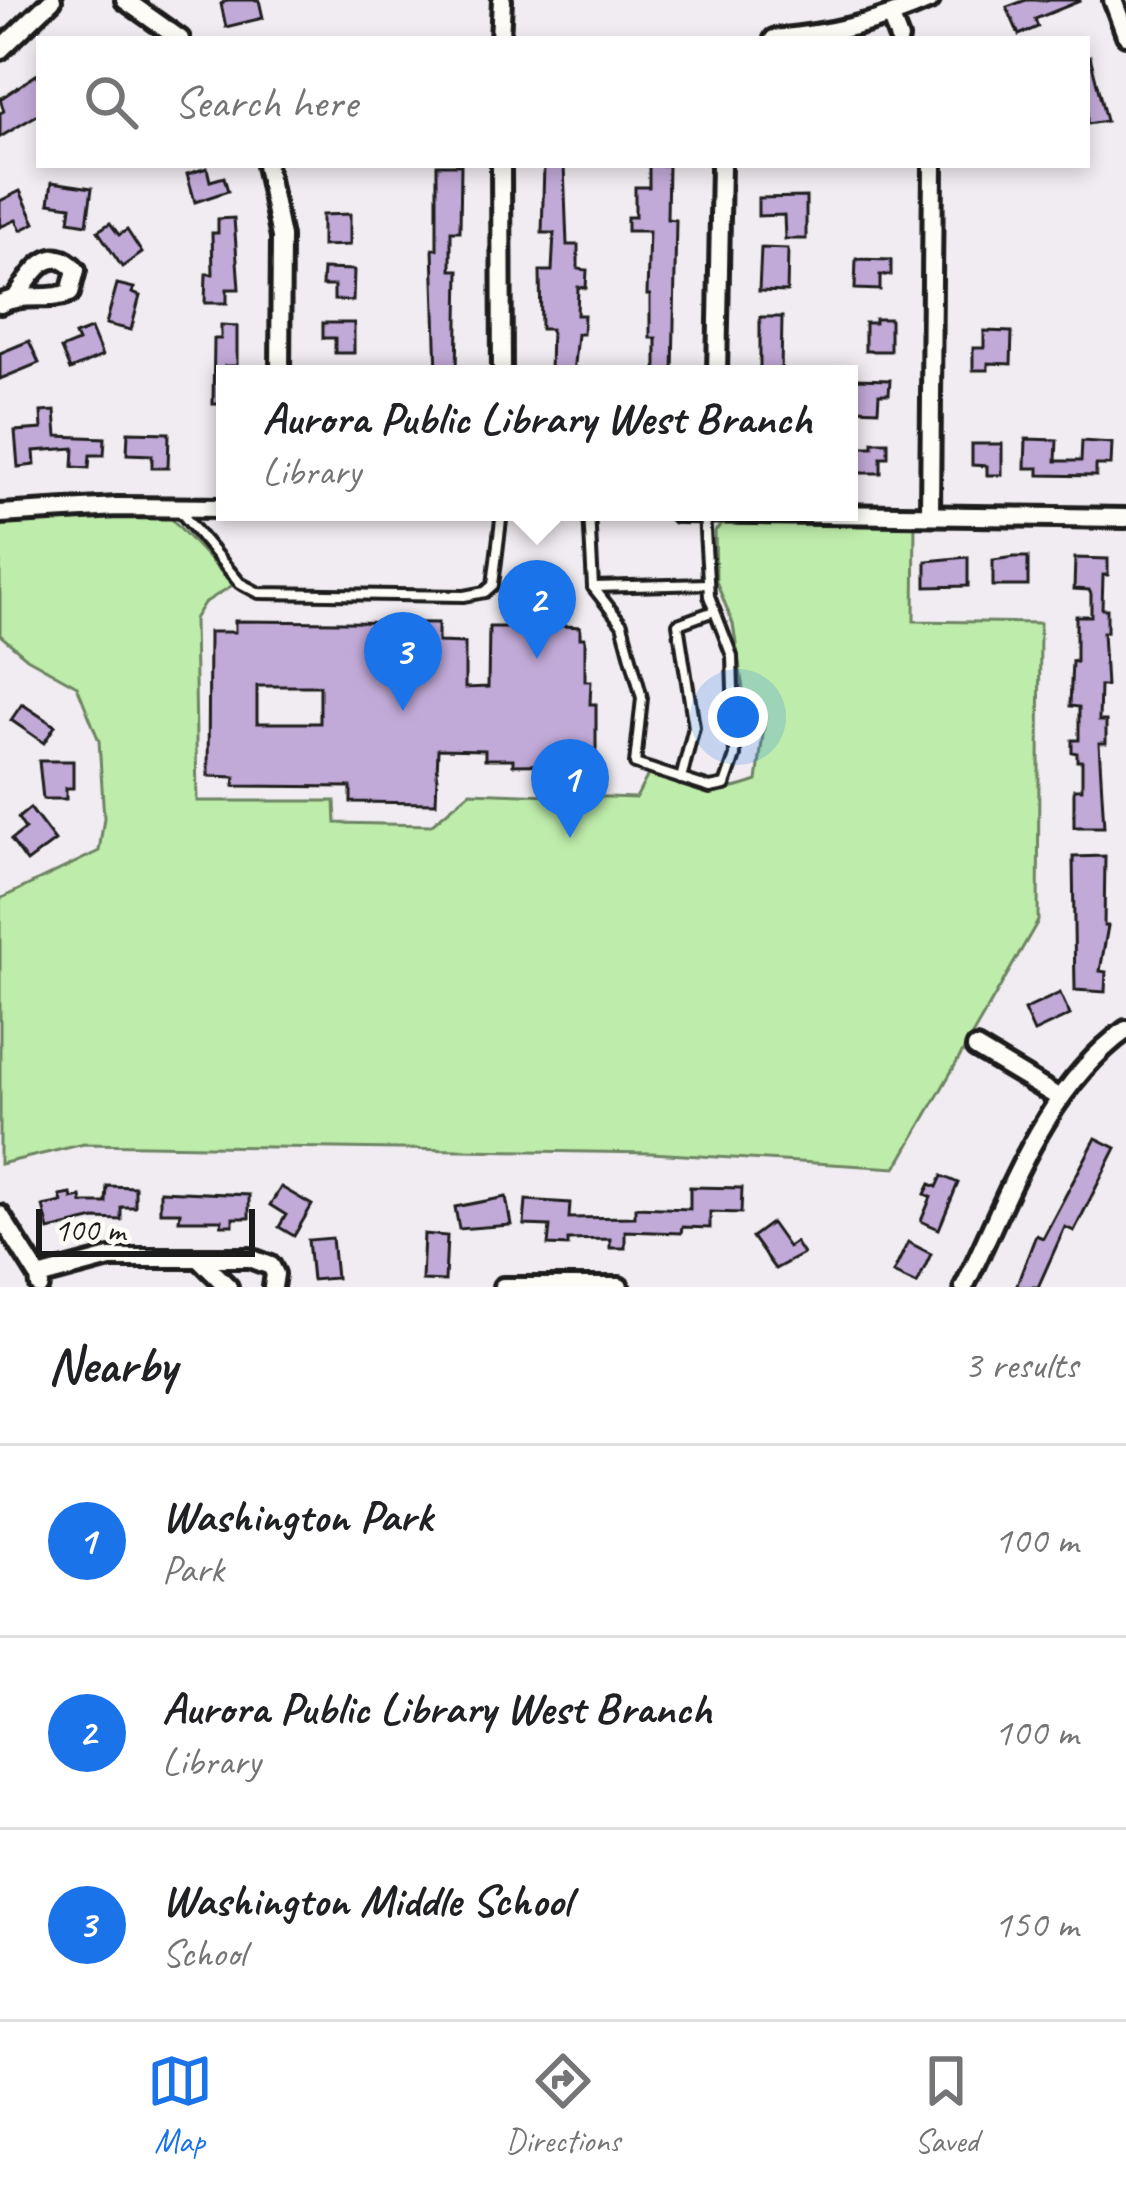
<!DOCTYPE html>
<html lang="en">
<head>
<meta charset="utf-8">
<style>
	body { margin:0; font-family:Caveat,sans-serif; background:#f2f2f2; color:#202124 }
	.scale { position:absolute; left:36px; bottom:30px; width:219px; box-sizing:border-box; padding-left:12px; border:6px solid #1c1c1c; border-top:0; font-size:33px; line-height:42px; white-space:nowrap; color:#1c1c1c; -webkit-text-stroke:9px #fdfcf7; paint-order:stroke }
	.you { position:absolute; left:738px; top:717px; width:42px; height:42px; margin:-30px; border:9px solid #fff; border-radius:50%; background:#1a73e8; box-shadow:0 0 0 18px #1a73e833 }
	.badge { display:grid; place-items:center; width:78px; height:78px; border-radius:50%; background:#1a73e8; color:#fff; font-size:39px; font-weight:700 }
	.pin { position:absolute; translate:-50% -99px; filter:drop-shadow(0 3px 6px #0008) }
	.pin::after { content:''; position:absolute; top:63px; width:42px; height:36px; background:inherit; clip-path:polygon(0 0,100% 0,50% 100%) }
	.popup { position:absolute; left:216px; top:365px; width:642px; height:156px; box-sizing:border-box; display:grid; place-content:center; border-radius:0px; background:#fff; filter:drop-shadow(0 3px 9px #0005); font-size:39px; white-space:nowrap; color:#757577 }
	.popup b { font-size:45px; color:#202124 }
	.popup::after { content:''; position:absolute; left:50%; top:100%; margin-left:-24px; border:24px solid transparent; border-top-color:#fff }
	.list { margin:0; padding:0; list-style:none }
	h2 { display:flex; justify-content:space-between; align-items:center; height:156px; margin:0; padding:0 48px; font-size:51px }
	h2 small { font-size:39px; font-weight:400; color:#757577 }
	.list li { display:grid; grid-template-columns:78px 1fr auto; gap:36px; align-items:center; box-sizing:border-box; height:192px; padding:0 48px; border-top:3px solid #e0e0e0 }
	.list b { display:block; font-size:45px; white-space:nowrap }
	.list p { margin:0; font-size:39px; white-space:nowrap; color:#757577 }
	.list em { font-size:39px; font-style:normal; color:#757577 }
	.icon { flex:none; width:66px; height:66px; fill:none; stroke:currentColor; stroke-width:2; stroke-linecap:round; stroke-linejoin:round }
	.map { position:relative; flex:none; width:1126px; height:1287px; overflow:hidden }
	.search { position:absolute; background:#fff; box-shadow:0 6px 18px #0003; left:36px; right:36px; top:36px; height:132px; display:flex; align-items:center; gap:30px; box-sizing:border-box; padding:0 42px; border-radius:0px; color:#757577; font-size:45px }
	.sheet { height:732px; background:#fff }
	nav { display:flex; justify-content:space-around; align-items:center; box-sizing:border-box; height:168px; border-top:3px solid #e0e0e0; background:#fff; font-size:33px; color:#757577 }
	nav a { display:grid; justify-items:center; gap:6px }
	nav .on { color:#1a73e8 }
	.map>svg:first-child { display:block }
</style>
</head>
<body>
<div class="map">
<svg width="1126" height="1287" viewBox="0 0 1126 1287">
	<rect width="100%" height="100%" fill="#f1ecf1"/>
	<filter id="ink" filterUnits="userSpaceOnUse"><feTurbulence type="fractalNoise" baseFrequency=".00833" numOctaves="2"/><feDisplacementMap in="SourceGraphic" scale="24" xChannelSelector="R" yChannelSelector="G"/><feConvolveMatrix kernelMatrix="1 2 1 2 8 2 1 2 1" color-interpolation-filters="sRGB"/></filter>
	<g filter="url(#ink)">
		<path fill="#beecaa" stroke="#6d8463" stroke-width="3" d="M157 512 171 518 233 585 204 603 194 619 197 801H335L336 823 431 825 470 792 636 798 650 771C699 791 706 799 757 781L765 719 746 709 733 624 716 581 715 531 726 520 915 522 914 621 1040 623 1038 921 896 1168 651 1153 84 1144 0 1164V899L99 851 104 818 99 741 77 686 27 658 0 635V521Z"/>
		<g fill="#c2aad8" stroke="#1c1c1c" stroke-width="3" fill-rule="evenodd">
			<polygon points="227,0 259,0 263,18 226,27 221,4"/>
			<polygon points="1026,0 1080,0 1080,1 1035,19 1038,27 1019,35 1007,7"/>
			<polygon points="1090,56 1106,121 1087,124 1087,57"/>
			<polygon points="39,73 39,114 0,137 0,113 4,111 0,99"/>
			<polygon points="437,165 461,165 460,231 451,231 451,270 459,270 457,374 437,374 433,249 437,249"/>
			<polygon points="544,165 564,165 567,245 578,245 578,269 587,270 586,288 578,287 577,315 584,315 583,334 577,334 573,374 550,374 551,329 541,329 540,271 552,271 554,233 542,233"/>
			<polygon points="649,165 668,165 667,219 676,220 673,374 656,374 656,338 650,338 650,295 647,295 649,231 627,231 627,217 635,217 635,187 649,187"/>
			<polygon points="207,168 210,181 224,177 228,191 195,202 187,174"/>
			<polygon points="52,182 92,188 87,224 69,221 71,206 49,203"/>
			<polygon points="20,191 35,223 21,230 16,220 0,227 0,201"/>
			<polygon points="806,197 806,239 785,239 784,215 758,216 758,198"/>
			<polygon points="350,214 350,245 322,246 322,215"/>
			<polygon points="234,218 239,289 227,289 227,303 205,303 206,274 213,274 212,233 218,233 218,219"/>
			<polygon points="110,223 119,235 127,230 142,253 122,267 98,231"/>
			<polygon points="761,248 788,249 787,292 759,291"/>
			<polygon points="856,259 891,260 891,275 880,275 880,290 855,289"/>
			<polygon points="323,269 354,270 353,301 334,300 334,286 322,286"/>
			<polygon points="117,284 134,288 132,293 140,296 131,330 106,324"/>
			<polygon points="760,317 782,317 781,374 760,374"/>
			<polygon points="875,319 890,319 890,351 865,351 865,323 875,323"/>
			<polygon points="323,323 354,323 354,353 335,353 335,338 323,338"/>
			<polygon points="221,325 237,326 237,366 225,366 225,404 213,404 214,339 221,339"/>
			<polygon points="91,329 102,356 70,370 61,349 78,342 75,335"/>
			<polygon points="984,331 1012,332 1011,364 988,363 988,370 973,370 973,348 984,348"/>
			<polygon points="29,341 39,363 0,379 0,353"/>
			<polygon points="856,379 890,380 889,394 879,394 878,410 855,409"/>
			<polygon points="55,411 57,436 105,438 104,455 90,455 89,468 73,467 74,448 34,451 35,465 18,467 15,431 42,429 41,412"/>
			<polygon points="128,432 169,433 168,468 152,468 152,455 127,454"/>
			<polygon points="1026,439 1057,440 1056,461 1081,461 1082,441 1112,443 1111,465 1096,465 1096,476 1039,475 1039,468 1025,468"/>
			<polygon points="873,442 888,442 888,457 881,457 881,473 854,473 854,447 873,447"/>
			<polygon points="972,444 1002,444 1002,475 987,475 987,466 972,465"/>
			<polygon points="968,557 968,586 926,587 926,561"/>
			<polygon points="1014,557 1028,557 1028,586 993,586 993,560"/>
			<polygon points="1075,558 1108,559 1108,575 1103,575 1102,609 1107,609 1107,632 1103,632 1106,686 1100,686 1099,721 1106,721 1106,743 1099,743 1104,827 1074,827 1074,789 1082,789 1082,761 1077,761 1077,753 1072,752 1072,740 1079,740 1079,707 1070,706 1072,661 1076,662 1076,616 1091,616 1091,594 1089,590 1074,589"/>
			<path d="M235 621 438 623V642L465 643V688L488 687 489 627H516V623L580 627V638H585V681H591L590 704H596V764L513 765V759H485V750L438 749 436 803 351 802V787L234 786 235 777 208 776 209 632H235ZM257 686H320V723H257Z"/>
			<polygon points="22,704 55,726 44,743 11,720"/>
			<polygon points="39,761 73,761 73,788 66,788 66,799 43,799"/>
			<polygon points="30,808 55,841 27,862 11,840 25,829 18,818"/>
			<polygon points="1105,856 1104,926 1108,926 1100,971 1106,972 1105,992 1075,990 1073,857"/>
			<polygon points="1060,993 1070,1015 1034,1032 1024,1010"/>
			<polygon points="1096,1138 1116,1148 1074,1231 1065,1227 1038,1287 1016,1287 1036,1235 1043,1238"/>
			<polygon points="942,1176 958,1183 939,1229 921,1221 931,1197 925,1194 930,1184 937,1187"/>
			<polygon points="107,1186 135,1187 135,1207 121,1207 121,1220 95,1219 49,1230 43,1206 62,1202 60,1196 71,1194 72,1199 81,1197 82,1203 106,1203"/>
			<polygon points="281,1187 312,1205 294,1236 279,1227 286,1215 270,1205"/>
			<polygon points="690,1187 742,1188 741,1213 710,1212 710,1228 682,1227 681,1233 625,1231 625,1248 610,1248 610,1239 568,1240 568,1246 548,1245 550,1226 524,1225 526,1200 570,1203 569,1218 635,1217 635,1207 690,1209"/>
			<polygon points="160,1191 249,1195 249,1218 233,1218 233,1225 221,1225 222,1220 179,1220 180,1212 160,1212"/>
			<polygon points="506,1197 511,1225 459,1229 455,1207"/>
			<polygon points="771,1223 788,1247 795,1242 803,1254 775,1269 752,1237"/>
			<polygon points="424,1234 447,1236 445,1281 422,1280"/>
			<polygon points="332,1238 336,1278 312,1280 308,1240"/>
			<polygon points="908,1242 931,1254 917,1284 893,1273"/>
		</g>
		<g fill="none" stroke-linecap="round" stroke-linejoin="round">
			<g stroke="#1c1c1c" stroke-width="16">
				<g id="service">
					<polyline points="178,509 240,583 259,593 464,596 485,592 493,585 502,512"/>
					<polyline points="589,512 593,587 622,624 642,698 635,764 710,788 725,785 735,756 732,656 709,596 704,514"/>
					<polyline points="593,587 708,584"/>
					<polyline points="681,779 694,727 678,624 714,611"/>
				</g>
			</g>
			<g stroke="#1c1c1c" stroke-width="26">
				<g id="minor">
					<polyline points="125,0 180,39"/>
					<polyline points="1113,0 1126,35"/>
					<polyline points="891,18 899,39"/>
					<polyline points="500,39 502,0"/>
					<path d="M774 39C830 34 879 23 930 0"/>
					<polyline points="0,50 52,0"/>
					<polyline points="266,165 281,237 280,374"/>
					<polyline points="501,165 502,374"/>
					<path d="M0 304C24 292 47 302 70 293L76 270C50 241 32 274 17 296"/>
					<polyline points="717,374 721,165"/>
					<polyline points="678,512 1126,518"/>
					<polyline points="0,514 117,507 225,508"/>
					<polyline points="930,514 933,165"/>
					<polyline points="976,1048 1058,1097"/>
					<polyline points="0,1215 39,1277 40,1286"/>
					<polyline points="200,1259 228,1287"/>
					<polyline points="39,1277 110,1258 250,1258 271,1266 275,1274 273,1287"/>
					<polyline points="503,1287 619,1287"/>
					<path d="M964 1287C1008 1198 1043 1090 1126 1030"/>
				</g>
			</g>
			<use href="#service" stroke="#fdfcf7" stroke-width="8"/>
			<use href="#minor" stroke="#fdfcf7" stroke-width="16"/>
		</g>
	</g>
</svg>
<div class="scale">100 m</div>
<div class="you"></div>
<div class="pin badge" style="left:570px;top:838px">1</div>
<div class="pin badge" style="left:537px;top:659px">2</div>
<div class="popup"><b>Aurora Public Library West Branch</b>Library</div>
<div class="pin badge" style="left:403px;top:711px">3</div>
<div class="search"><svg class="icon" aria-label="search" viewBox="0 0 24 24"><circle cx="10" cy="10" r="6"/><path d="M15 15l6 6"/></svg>Search here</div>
</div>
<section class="sheet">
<h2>Nearby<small>3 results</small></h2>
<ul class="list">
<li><span class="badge">1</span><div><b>Washington Park</b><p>Park</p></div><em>100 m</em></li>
<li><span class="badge">2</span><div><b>Aurora Public Library West Branch</b><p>Library</p></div><em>100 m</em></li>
<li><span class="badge">3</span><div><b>Washington Middle School</b><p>School</p></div><em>150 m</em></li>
</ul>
</section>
<nav>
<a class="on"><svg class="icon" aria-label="map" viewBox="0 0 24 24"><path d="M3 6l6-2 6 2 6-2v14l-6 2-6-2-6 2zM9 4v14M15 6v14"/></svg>Map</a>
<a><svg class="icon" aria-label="directions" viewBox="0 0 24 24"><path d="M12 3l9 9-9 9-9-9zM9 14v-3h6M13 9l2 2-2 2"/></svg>Directions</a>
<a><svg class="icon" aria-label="saved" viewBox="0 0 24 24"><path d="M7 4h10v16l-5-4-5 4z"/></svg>Saved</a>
</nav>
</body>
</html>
